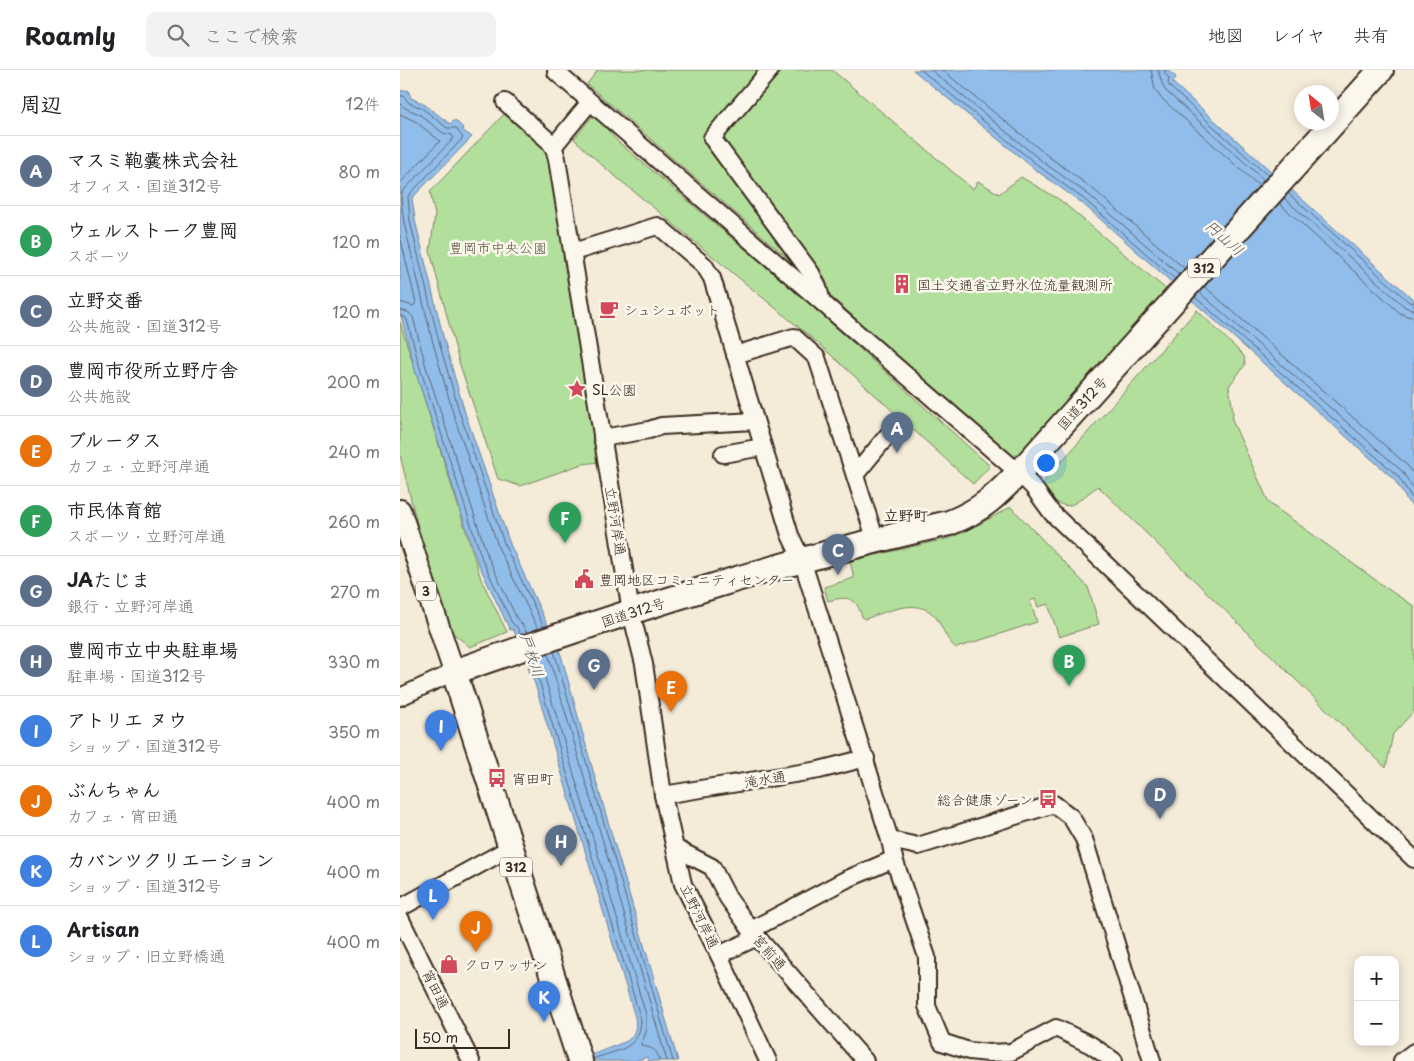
<!DOCTYPE html>
<html lang="ja">
<head>
<meta charset="utf-8">
<style>
	body { margin:0; font-family:"Playpen Sans","Klee One",sans-serif; background:#f2f2f2; color:#202124 }
	.controls { position:absolute; right:15px; bottom:15px; display:grid; overflow:hidden; border-radius:10px; box-shadow:0 2px 12px #0003 }
	.controls button { width:45px; height:45px; display:grid; place-items:center; padding:0; border:0; border-bottom:1px solid #e0e0e0; background:#fff; color:#202124; font:25px sans-serif }
	.compass { position:absolute; left:894px; top:15px; width:45px; height:45px; border-radius:50%; background:#fff; box-shadow:0 2px 12px #0003; rotate:330deg }
	.scale { position:absolute; left:15px; bottom:12px; width:95px; box-sizing:border-box; padding-left:5px; border:2px solid #3b2a1e; border-top:0; font-size:14px; line-height:18px; white-space:nowrap; color:#3b2a1e; -webkit-text-stroke:4px #fbf7ec; paint-order:stroke }
	.you { position:absolute; left:645px; top:392px; width:18px; height:18px; margin:-12px; border:4px solid #fff; border-radius:50%; background:#1a73e8; box-shadow:0 0 0 8px #1a73e833 }
	.badge { display:grid; place-items:center; width:32px; height:32px; border-radius:50%; background:#d1495b; color:#fff; font-size:16px; font-weight:700 }
	.pin { position:absolute; translate:-50% -41px; filter:drop-shadow(0 1px 2px #0008) }
	.pin::after { content:''; position:absolute; top:26px; width:18px; height:15px; background:inherit; clip-path:polygon(0 0,100% 0,50% 100%) }
	.list { margin:0; padding:0; list-style:none }
	h2 { display:flex; justify-content:space-between; align-items:center; height:65px; margin:0; padding:0 20px; font-size:21px }
	h2 small { font-size:16px; font-weight:400; color:#757577 }
	.list li { display:grid; grid-template-columns:32px 1fr auto; gap:15px; align-items:center; box-sizing:border-box; height:70px; padding:0 20px; border-top:1px solid #e0e0e0 }
	.list b { display:block; font-size:19px; white-space:nowrap }
	.list p { margin:0; font-size:16px; white-space:nowrap; color:#757577 }
	.list em { font-size:16px; font-style:normal; color:#757577 }
	.icon { flex:none; width:28px; height:28px; fill:none; stroke:currentColor; stroke-width:2; stroke-linecap:round; stroke-linejoin:round }
	.map { position:relative; flex:none; width:1014px; height:991px; overflow:hidden }
	header { display:flex; align-items:center; gap:30px; box-sizing:border-box; height:70px; padding:0 25px; background:#fff; border-bottom:1px solid #e0e0e0 }
	header strong { font-size:24px }
	nav { display:flex; gap:28px; margin-inline-start:auto; font-size:18px }
	.search { width:350px; height:45px; background:#f2f2f2; display:flex; align-items:center; gap:12px; box-sizing:border-box; padding:0 18px; border-radius:10px; color:#757577; font-size:19px }
	main { display:flex }
	aside { flex:1; background:#fff }
	.map>svg:first-child { display:block }
</style>
</head>
<body>
<header>
<strong>Roamly</strong>
<div class="search"><svg class="icon" aria-label="search" viewBox="0 0 24 24"><circle cx="10" cy="10" r="6"/><path d="M15 15l6 6"/></svg>ここで検索</div>
<nav><a>地図</a><a>レイヤ</a><a>共有</a></nav>
</header>
<main>
<aside>
<h2>周辺<small>12件</small></h2>
<ul class="list">
<li><span class="badge" style="background:#5c6f8a">A</span><div><b>マスミ鞄嚢株式会社</b><p>オフィス · 国道312号</p></div><em>80 m</em></li>
<li><span class="badge" style="background:#2e9e5b">B</span><div><b>ウェルストーク豊岡</b><p>スポーツ</p></div><em>120 m</em></li>
<li><span class="badge" style="background:#5c6f8a">C</span><div><b>立野交番</b><p>公共施設 · 国道312号</p></div><em>120 m</em></li>
<li><span class="badge" style="background:#5c6f8a">D</span><div><b>豊岡市役所立野庁舎</b><p>公共施設</p></div><em>200 m</em></li>
<li><span class="badge" style="background:#e8710a">E</span><div><b>ブルータス</b><p>カフェ · 立野河岸通</p></div><em>240 m</em></li>
<li><span class="badge" style="background:#2e9e5b">F</span><div><b>市民体育館</b><p>スポーツ · 立野河岸通</p></div><em>260 m</em></li>
<li><span class="badge" style="background:#5c6f8a">G</span><div><b>JAたじま</b><p>銀行 · 立野河岸通</p></div><em>270 m</em></li>
<li><span class="badge" style="background:#5c6f8a">H</span><div><b>豊岡市立中央駐車場</b><p>駐車場 · 国道312号</p></div><em>330 m</em></li>
<li><span class="badge" style="background:#3f7fe0">I</span><div><b>アトリエ ヌウ</b><p>ショップ · 国道312号</p></div><em>350 m</em></li>
<li><span class="badge" style="background:#e8710a">J</span><div><b>ぶんちゃん</b><p>カフェ · 宵田通</p></div><em>400 m</em></li>
<li><span class="badge" style="background:#3f7fe0">K</span><div><b>カバンツクリエーション</b><p>ショップ · 国道312号</p></div><em>400 m</em></li>
<li><span class="badge" style="background:#3f7fe0">L</span><div><b>Artisan</b><p>ショップ · 旧立野橋通</p></div><em>400 m</em></li>
</ul>
</aside>
<div class="map">
<svg width="1014" height="991" viewBox="0 0 1014 991">
	<rect width="100%" height="100%" fill="#f4ebd9"/>
	<filter id="ink" filterUnits="userSpaceOnUse"><feTurbulence type="fractalNoise" baseFrequency=".02" numOctaves="2"/><feDisplacementMap in="SourceGraphic" scale="10" xChannelSelector="R" yChannelSelector="G"/><feConvolveMatrix kernelMatrix="1 2 1 2 8 2 1 2 1" color-interpolation-filters="sRGB"/></filter>
	<g filter="url(#ink)">
		<g fill="#b3df9d" stroke="#77845e">
			<polygon points="198,0 432,0 573,119 578,111 599,124 621,107 660,130 768,221 616,392 398,197 187,14"/>
			<polygon points="107,41 147,76 200,392 182,394 120,416 98,409 59,292 30,181 35,145 30,122"/>
			<polygon points="194,44 217,71 410,234 590,396 573,414 419,274 203,96 174,69"/>
			<path d="M797 240 844 286 845 295 829 316 833 342 832 350 869 433 995 524 1014 536V641L993 664 986 698 698 416C668 438 670 445 638 418Z"/>
			<polygon points="0,252 81,509 107,562 70,577 49,560 25,486 0,385"/>
			<path d="M611 437 688 517 699 554 659 567 648 534 638 537 635 529 630 531 637 552 556 578C548 572 544 561 539 552 523 524 489 541 465 549L462 547C456 526 448 526 428 531L424 517 454 508 450 491 550 468 568 460Z"/>
		</g>
		<g fill="#90bdea" stroke="#6e8298">
			<polygon points="513,0 767,0 776,7 773,13 1014,230 1014,437 1008,432 994,409 682,133 637,101"/>
			<path d="M8 20 11 28 24 34 50 54 55 50 63 58 62 60 72 67 12 128 15 150 44 270 65 343 110 474 161 585 192 697 278 991H248L247 987 235 991H176L227 971C235 965 237 957 235 947L134 611 130 605 127 589 113 559 110 560 77 491 15 300 0 242V21Z"/>
		</g>
		<g fill="none" stroke-linecap="round" stroke-linejoin="round">
			<g stroke="#5d6570" stroke-width="1">
				<polyline points="521,0 640,97 685,130 775,209"/>
				<polyline points="531,0 643,92 689,125 780,205"/>
				<polyline points="542,0 648,86 693,119 785,199"/>
				<polyline points="751,0 755,19 760,27 859,116"/>
				<polyline points="758,0 763,16 766,21 864,110"/>
				<polyline points="765,0 765,4 769,8 768,13 770,17 868,106"/>
				<polyline points="0,26 4,26 9,33 22,38 47,58 56,58 63,68 8,126 10,151 39,272 60,344 105,476 144,557"/>
				<polyline points="0,33 5,38 19,44 43,63 52,65 54,68 2,122 1,129 4,153 33,273 54,346 99,479 138,559"/>
				<polyline points="0,44 15,51 40,71 0,113"/>
				<polyline points="888,123 1009,232 1014,233"/>
				<polyline points="884,128 1005,237 1014,240"/>
				<polyline points="879,133 1000,243 1007,246 1014,247"/>
				<polyline points="0,166 16,233 13,236 0,232"/>
				<polyline points="804,216 1007,395 1014,405"/>
				<polyline points="799,222 1002,401 1014,420"/>
				<polyline points="795,227 998,406 1014,431"/>
				<polyline points="0,240 8,242 13,247 26,297 88,487 117,549 122,554 127,563"/>
				<polyline points="0,246 5,247 7,250 20,298 82,489 112,553 117,557 121,565"/>
				<polyline points="154,581 273,991"/>
				<polyline points="148,583 267,991"/>
				<path d="M138 587 141 601 145 608 246 945V962L241 975C250 979 258 977 259 991"/>
				<path d="M133 589 134 603 139 610 241 950C240 981 215 980 193 989"/>
			</g>
			<g stroke="#3b2a1e" stroke-width="20">
				<g id="minor">
					<polyline points="370,0 312,68 411,203 418,217 422,232"/>
					<polyline points="156,2 619,403 633,417 652,443 1014,789"/>
					<polyline points="105,32 149,71 154,78 157,89 231,542 244,594 263,725 283,814 319,885 368,991"/>
					<polyline points="153,77 190,32"/>
					<polyline points="173,182 257,156 262,159 304,195 312,208 390,465 402,490 490,770 518,776 654,734 671,747 684,769 752,991"/>
					<polyline points="335,285 394,267 417,288 476,471"/>
					<polyline points="202,368 249,360 261,356 355,351"/>
					<polyline points="323,384 363,377"/>
					<polyline points="455,405 497,354"/>
					<polyline points="0,627 54,602"/>
					<polyline points="263,725 419,700 466,688"/>
					<polyline points="490,770 494,789 527,887 527,936 542,972 569,981 589,983 611,982 656,958 691,975 714,991"/>
					<polyline points="275,778 312,797 328,828 351,860 465,991"/>
					<polyline points="0,838 110,778"/>
					<polyline points="0,848 71,991"/>
					<polyline points="319,885 355,868 351,860 445,810 494,789"/>
					<polyline points="1002,991 1014,982"/>
				</g>
			</g>
			<g stroke="#3b2a1e" stroke-width="24">
				<polyline id="major" points="0,440 54,602"/>
			</g>
			<g stroke="#3b2a1e" stroke-width="28">
				<path id="highway" d="M180 991 54 602C216 545 381 491 549 453 584 440 600 422 626 395L981 0"/>
			</g>
			<use href="#minor" stroke="#fbf7ec" stroke-width="16"/>
			<use href="#major" stroke="#fbf7ec" stroke-width="20"/>
			<use href="#highway" stroke="#fbf7ec" stroke-width="24"/>
		</g>
	</g>
	<defs>
		<g id="building-bare" transform="scale(1.5)"><path d="M-4-6H4V6H1V3H-1V6H-4ZM-2.5-4.3h1.7v1.8h-1.7ZM.8-4.3h1.7v1.8H.8ZM-2.5-1h1.7V.8h-1.7ZM.8-1h1.7V.8H.8Z" fill="#d1495b" stroke="#fbf7ec" stroke-width="2.5" paint-order="stroke"/></g>
		<g id="cafe-bare" transform="scale(1.5)"><path d="M-5.5-4.5H6V0H3Q3 3.5 0 3.5H-2.5Q-5.5 3.5-5.5 0ZM3-3.2v2h1.7v-2ZM-6 4.5H4V6H-6Z" fill="#d1495b" stroke="#fbf7ec" stroke-width="2.5" paint-order="stroke"/></g>
		<g id="sight-bare" transform="scale(1.5)"><path d="M0-6L1.8-2.2L6-1.7L2.9 1.2L3.7 5.4L0 3.3L-3.7 5.4L-2.9 1.2L-6-1.7L-1.8-2.2Z" fill="#d1495b" stroke="#fbf7ec" stroke-width="2.5" paint-order="stroke"/></g>
		<g id="civic-bare" transform="scale(1.5)"><path d="M-.6-6.5H3V-4.5H.6V-3L4-1V1h2V6H-6V1h2V-1L-.6-3ZM-1.2 2.5V6h2.4V2.5Z" fill="#d1495b" stroke="#fbf7ec" stroke-width="2.5" paint-order="stroke"/></g>
		<g id="bus-bare" transform="scale(1.5)"><path d="M-5-6H5V4H4V6H2V4H-2V6H-4V4H-5ZM-3.5-4V0h7V-4ZM-3.5 1.2v1.5H-2V1.2ZM2 1.2v1.5H3.5V1.2Z" fill="#d1495b" stroke="#fbf7ec" stroke-width="2.5" paint-order="stroke"/></g>
		<g id="shop-bare" transform="scale(1.5)"><path d="M-5-2.5h2.3a2.7 3.5 0 0 1 5.4 0H5L5.5 6h-11ZM-1.5-2.5h3a1.5 2.3 0 0 0-3 0Z" fill="#d1495b" stroke="#fbf7ec" stroke-width="2.5" paint-order="stroke"/></g>
	</defs>
	<g fill-rule="evenodd">
		<use href="#building-bare" x="502" y="214"/>
		<use href="#cafe-bare" x="209" y="239"/>
		<use href="#sight-bare" x="177" y="319"/>
		<use href="#civic-bare" x="184" y="509"/>
		<use href="#bus-bare" x="97" y="708"/>
		<use href="#bus-bare" x="648" y="729"/>
		<use href="#shop-bare" x="49" y="894"/>
	</g>
	<g text-anchor="middle" dominant-baseline="central" stroke-width="5" stroke-linejoin="round" paint-order="stroke">
		<g fill="#fbf7ec" stroke="#75685c" stroke-width="1">
			<rect x="788" y="188.5" width="32" height="19" rx="4"/>
			<rect x="16" y="511.5" width="20" height="19" rx="4"/>
			<rect x="100" y="787.5" width="32" height="19" rx="4"/>
		</g>
		<g font-size="12" font-weight="bold" fill="#3b2a1e">
			<text x="804" y="198">312</text>
			<text x="26" y="521">3</text>
			<text x="116" y="797">312</text>
		</g>
		<g font-size="14" fill="#59573e" stroke="#fbf7ec">
			<text x="98" y="177">豊岡市中央公園</text>
		</g>
		<g font-size="14" fill="#3b2a1e" stroke="#fbf7ec" text-anchor="start">
			<text x="517" y="214">国土交通省立野水位流量観測所</text>
			<text x="224" y="239">シュシュポット</text>
			<text x="192" y="319">SL公園</text>
			<text x="199" y="509">豊岡地区コミュニティセンター</text>
			<text x="112" y="708">宵田町</text>
			<text x="633" y="729" text-anchor="end">総合健康ゾーン</text>
			<text x="64" y="894">クロワッサン</text>
		</g>
		<g font-size="14" fill="#3b2a1e" stroke="#fbf7ec">
			<text transform="translate(682 333) rotate(-48)">国道312号</text>
			<text transform="translate(216 451) rotate(81)">立野河岸通</text>
			<text transform="translate(233 542) rotate(-18)">国道312号</text>
			<text transform="translate(365 709) rotate(-9)">滝水通</text>
			<text transform="translate(300 846) rotate(64)">立野河岸通</text>
			<text transform="translate(370 882) rotate(49)">宮前通</text>
			<text transform="translate(36 919) rotate(64)">宵田通</text>
		</g>
		<g font-size="15" font-style="italic" fill="#54565b" stroke="#fbf7ec">
			<text transform="translate(825 167) rotate(41)">円山川</text>
			<text transform="translate(133 585) rotate(72)">戸枚川</text>
		</g>
		<g font-size="15" font-weight="bold" fill="#3b2a1e" stroke="#fbf7ec">
			<text x="506" y="444">立野町</text>
		</g>
	</g>
</svg>
<div class="controls">
<button>+</button>
<button>−</button>
</div>
<svg class="compass" viewBox="-18 -18 36 36"><path d="M0-13l5 13h-10z" fill="#e53935"/><path d="M0 13l5-13h-10z" fill="#757577"/></svg>
<div class="scale">50 m</div>
<div class="you"></div>
<div class="pin badge" style="left:497px;top:383px;background:#5c6f8a">A</div>
<div class="pin badge" style="left:669px;top:616px;background:#2e9e5b">B</div>
<div class="pin badge" style="left:438px;top:505px;background:#5c6f8a">C</div>
<div class="pin badge" style="left:760px;top:749px;background:#5c6f8a">D</div>
<div class="pin badge" style="left:271px;top:642px;background:#e8710a">E</div>
<div class="pin badge" style="left:165px;top:473px;background:#2e9e5b">F</div>
<div class="pin badge" style="left:194px;top:620px;background:#5c6f8a">G</div>
<div class="pin badge" style="left:161px;top:796px;background:#5c6f8a">H</div>
<div class="pin badge" style="left:41px;top:681px;background:#3f7fe0">I</div>
<div class="pin badge" style="left:76px;top:882px;background:#e8710a">J</div>
<div class="pin badge" style="left:144px;top:952px;background:#3f7fe0">K</div>
<div class="pin badge" style="left:33px;top:850px;background:#3f7fe0">L</div>
</div>
</main>
</body>
</html>
